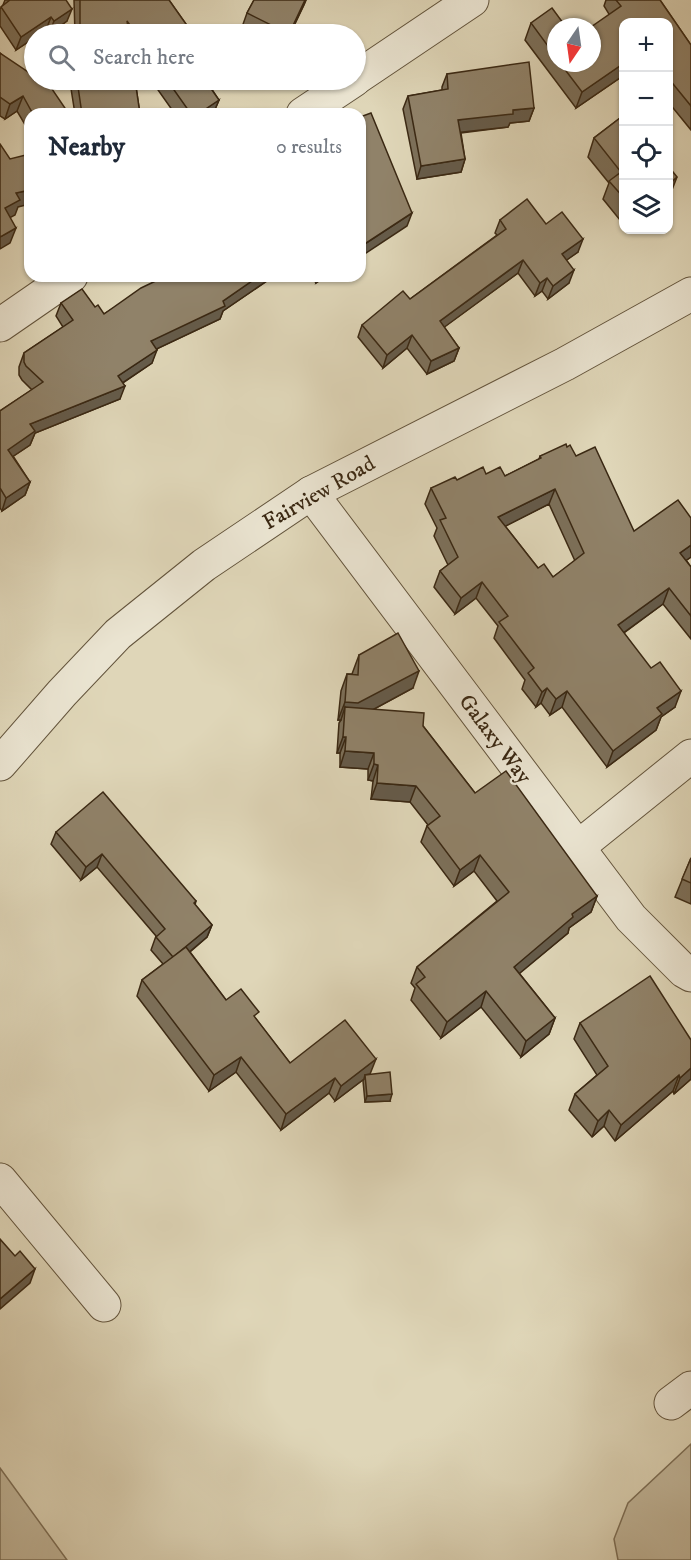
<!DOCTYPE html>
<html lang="en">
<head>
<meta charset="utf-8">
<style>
	body { margin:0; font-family:"IM FELL DW Pica",serif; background:#f6f6f7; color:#1f2937 }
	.controls { position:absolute; right:18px; top:18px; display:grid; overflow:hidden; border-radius:12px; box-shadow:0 2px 4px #0004 }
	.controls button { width:54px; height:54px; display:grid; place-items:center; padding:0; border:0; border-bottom:2px solid #e0e1e3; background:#fff; color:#1f2937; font:30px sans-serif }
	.compass { position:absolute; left:547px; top:18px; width:54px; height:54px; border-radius:50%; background:#fff; box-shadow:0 2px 4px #0004; rotate:193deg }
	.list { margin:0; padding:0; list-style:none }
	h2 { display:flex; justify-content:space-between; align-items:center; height:78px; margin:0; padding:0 24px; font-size:26px }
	h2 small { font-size:20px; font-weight:400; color:#747a83 }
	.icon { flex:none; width:33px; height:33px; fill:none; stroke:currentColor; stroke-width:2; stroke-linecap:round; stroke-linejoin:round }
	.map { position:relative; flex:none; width:691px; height:1560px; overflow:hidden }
	.search { position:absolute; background:#fff; box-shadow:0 2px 4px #0004; left:24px; top:24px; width:342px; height:66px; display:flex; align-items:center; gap:15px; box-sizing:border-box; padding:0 21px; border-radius:33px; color:#747a83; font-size:22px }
	.panel { position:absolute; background:#fff; box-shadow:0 2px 4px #0004; left:24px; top:108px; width:342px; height:174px; border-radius:18px }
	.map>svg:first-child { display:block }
</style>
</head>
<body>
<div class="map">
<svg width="691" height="1560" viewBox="0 0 691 1560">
	<rect width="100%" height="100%" fill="#dfd6b8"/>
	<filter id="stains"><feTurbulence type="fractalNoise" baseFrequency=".00333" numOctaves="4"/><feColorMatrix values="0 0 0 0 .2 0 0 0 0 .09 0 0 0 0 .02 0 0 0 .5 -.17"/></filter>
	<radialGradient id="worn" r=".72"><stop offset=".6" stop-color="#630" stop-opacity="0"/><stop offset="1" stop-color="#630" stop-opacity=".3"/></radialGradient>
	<g fill="#c3b89c" stroke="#7e7058" stroke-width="1.5">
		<polygon points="691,1444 691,1560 618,1560 614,1539 628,1503"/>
		<polygon points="0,1468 67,1560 0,1560"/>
	</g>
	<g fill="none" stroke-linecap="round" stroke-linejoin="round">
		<g stroke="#63543c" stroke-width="35">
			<g id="minor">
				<polyline points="356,78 472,0"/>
				<polyline points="303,114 354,80"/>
				<polyline points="0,325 71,276"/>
				<polyline points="311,493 631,918 684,971 691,975"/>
				<polyline points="0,764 62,693 118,634 204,565 311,493 565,364 691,294"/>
				<polyline points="577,848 691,756"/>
				<polyline points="0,1180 104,1305"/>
				<polyline points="671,1403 691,1388"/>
			</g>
		</g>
		<use href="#minor" stroke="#eae4d1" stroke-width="33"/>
	</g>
	<g fill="#7c705a" stroke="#3a2813" stroke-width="1.5" fill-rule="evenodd">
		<polygon points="5,0 66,0 67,21 49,34 46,30 16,50 0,26 0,9 3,5"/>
		<polygon points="74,0 169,0 193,34 75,34"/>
		<polygon points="254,0 306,0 290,34 258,34 242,27 247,13"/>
		<polygon points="606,0 660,0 691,45 691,130 669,103 669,22 624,22 624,75 576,108 525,40 531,23 556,27 556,63 592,63 609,14 604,6"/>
		<polygon points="0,53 69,114 30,114 30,133 17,111 5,119 0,116"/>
		<polygon points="447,74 534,108 529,121 510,123 508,127 461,133 465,159 461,172 417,179 403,109 408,96 442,90 442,87"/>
		<polygon points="71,80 135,80 140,114 75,114 70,82"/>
		<polygon points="151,80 211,80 207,82 219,100 213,114 175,114"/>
		<polygon points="624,115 624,225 603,199 609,183 588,157 594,138"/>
		<polygon points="500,220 546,224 578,252 566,260 569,283 548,299 542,291 535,296 518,273 444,327 459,348 454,361 427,374 407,348 383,368 358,337 362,325 410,299 497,235 495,233"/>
		<polygon points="161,276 274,276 223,311 220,319 156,349 152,363 123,383 120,399 35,433 30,445 13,456 30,482 25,495 2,511 0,508 0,411 32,390 22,380 19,375 19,367 24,353 63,327 56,316 61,303 95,307 104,314 162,278"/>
		<polygon points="311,276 326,276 316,283"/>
		<path d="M567 447 576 456 634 531 691 518V557L686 560 691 567V639L663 604 624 633 675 707 661 717 656 730 607 767 562 707 550 715 541 703 536 707 522 689 525 680 494 638 498 626 476 598 455 614 434 587 440 571 448 565 434 536 437 528 425 504 431 488 457 480 486 474 505 476 539 459 540 456ZM549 504 575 561 553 577 538 568 505 526Z"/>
		<polygon points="359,655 413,688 374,709 423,726 475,793 597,896 591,912 569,928 568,933 519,973 555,1018 549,1034 521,1057 481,1007 441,1038 411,1000 415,988 411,983 417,967 497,901 474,871 454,886 421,842 427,826 428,825 410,802 371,799 373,781 368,780 368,769 340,767 340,753 337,753 339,723 341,720 338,720 341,691 347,674 352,674"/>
		<polygon points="56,832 196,901 195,905 212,925 207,937 190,952 226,1000 256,1019 290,1063 370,1074 390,1101 365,1102 363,1081 364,1079 335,1101 329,1093 281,1130 236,1072 209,1091 137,996 142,980 163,964 151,950 156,936 97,867 81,880 51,844"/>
		<polygon points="691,858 691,904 675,897"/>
		<polygon points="580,1023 691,1040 691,1079 674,1094 673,1091 615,1141 604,1126 592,1137 569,1110 575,1094 597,1075 574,1039"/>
	</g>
	<g fill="#655b4a" stroke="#3a2813" stroke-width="1.5">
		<polygon points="305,0 306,0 304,5 290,34 289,34"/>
		<polygon points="72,9 67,21 49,34 54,21"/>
		<polygon points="51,17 46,30 40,34 34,34 34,38 16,50 21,37"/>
		<polygon points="624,63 624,75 576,108 582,92"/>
		<polygon points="23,96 17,111 5,119 10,104"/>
		<polygon points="219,100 213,114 198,114"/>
		<polygon points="534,108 529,121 510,123 508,127 454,133 458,120 513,110"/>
		<polygon points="465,159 461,172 417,179 421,166"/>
		<polygon points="677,177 670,195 669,197 669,184"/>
		<polygon points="30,190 30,204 18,207 15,215 0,223 5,208 16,193"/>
		<polygon points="412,213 407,226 360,257 360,247"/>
		<polygon points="16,228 10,243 0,249 0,237"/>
		<polygon points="583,239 578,252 557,267 562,254"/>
		<polygon points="523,260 518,273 435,334 440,321"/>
		<polygon points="574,270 569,283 548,299 553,286"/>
		<polygon points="259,276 274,276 223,311 220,319 146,354 151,341 223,301"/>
		<polygon points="318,276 326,276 316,283"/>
		<polygon points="547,278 542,291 535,296 540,283"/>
		<polygon points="412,335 407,348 383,368 387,355"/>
		<polygon points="459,348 454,361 427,374 431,361"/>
		<polygon points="157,350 152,363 113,389 118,376"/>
		<polygon points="125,386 120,399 35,433 30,445 3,463 8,450 30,424"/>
		<polygon points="30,482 25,495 2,511 6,498"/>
		<polygon points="555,489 549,504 492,533 498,517"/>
		<polygon points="691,545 691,557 675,568 680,553"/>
		<polygon points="482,582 476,598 455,614 461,598"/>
		<polygon points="669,588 663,604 612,641 618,625"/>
		<polygon points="419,671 413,688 352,721 345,707 341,720 338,720 345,702"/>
		<polygon points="547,688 541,703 536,707 542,692"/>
		<polygon points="567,691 562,707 550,715 556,699"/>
		<polygon points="681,691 675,707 661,717 656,730 607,767 613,751 657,708"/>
		<polygon points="343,737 346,737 340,753 337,753"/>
		<polygon points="345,751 374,753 368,769 340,767"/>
		<polygon points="374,764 378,765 373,781 368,780"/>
		<polygon points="377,783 416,786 410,802 371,799"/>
		<polygon points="102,854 97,867 81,880 86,867"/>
		<polygon points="480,855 474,871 454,886 460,870"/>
		<polygon points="597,896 591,912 569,928 568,933 508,983 514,967 572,914"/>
		<polygon points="212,925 207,937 168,970 173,957"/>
		<polygon points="486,991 481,1007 441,1038 447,1022"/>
		<polygon points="555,1018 549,1034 521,1057 526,1041"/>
		<polygon points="241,1057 236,1072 209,1091 214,1075"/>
		<polygon points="376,1059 370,1074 365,1075 364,1079 335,1101 341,1086"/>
		<polygon points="691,1068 691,1079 674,1094 680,1078"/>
		<polygon points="679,1075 673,1091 615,1141 621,1125"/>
		<polygon points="335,1078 329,1093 281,1130 286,1114"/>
		<polygon points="392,1094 390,1101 365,1102 367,1096"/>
		<polygon points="609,1110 604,1126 592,1137 598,1121"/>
		<polygon points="35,1269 30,1283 0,1309 0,1299"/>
	</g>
	<g fill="#908269" stroke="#3a2813" stroke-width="1.5" fill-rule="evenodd">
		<polygon points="10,0 66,0 72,9 54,21 51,17 21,37 1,7"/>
		<polygon points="80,0 169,0 193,34 136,34 127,21 129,34 80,34"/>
		<polygon points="254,0 305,0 289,34 247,13"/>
		<polygon points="616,0 660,0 691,45 691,106 669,79 669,22 624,22 624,63 582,92 560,63 592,63 592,27 591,27 621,6"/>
		<polygon points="552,8 566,27 556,27 556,57 531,23"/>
		<polygon points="0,53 34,76 34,80 40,80 50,86 69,114 33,114 23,96 10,104 0,97"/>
		<polygon points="529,62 534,108 513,110 513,114 458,120 465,159 421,166 408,96 448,89 447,74"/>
		<polygon points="77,80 135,80 140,114 82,114"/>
		<polygon points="167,80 205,80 219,100 198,114 191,114"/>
		<polygon points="371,113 412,213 360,247 360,117"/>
		<polygon points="624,115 624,198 609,181 621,172 594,138"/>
		<polygon points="0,144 10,159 30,154 30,190 16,193 20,200 5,208 16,228 0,237"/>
		<polygon points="669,167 677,177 669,184"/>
		<polygon points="527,199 546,224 562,212 583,239 562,254 574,270 553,286 547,278 540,283 523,260 440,321 459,348 431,361 412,335 387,355 362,325 403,291 410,299 506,229 500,220"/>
		<polygon points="166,276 259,276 223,301 225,306 151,341 157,350 118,376 125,386 30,424 35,431 8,450 30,482 6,498 0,488 0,411 43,382 26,366 24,362 24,353 73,320 61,303 82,289 95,307 98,305 104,314 141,288"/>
		<path d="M566 444 567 447 570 445 576 456 595 447 634 531 678 500 691 518V545L680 553 691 567V616L669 588 618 625 651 668 660 662 681 691 657 708 662 714 613 751 567 691 556 699 547 688 542 692 528 673 534 668 499 622 508 616 482 582 461 598 440 571 458 557 440 520 446 518 431 488 455 477 457 480 483 467 486 474 500 467 505 476 541 458 540 456ZM555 489 584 553 553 577 544 564 538 568 498 517Z"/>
		<polygon points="398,633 419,671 358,703 345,702 347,674 358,675 359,655"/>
		<polygon points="345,707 424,713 423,726 475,793 506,771 597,896 572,914 573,917 514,967 555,1018 526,1041 486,991 447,1022 416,984 425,977 417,967 509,892 480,855 460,870 427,826 440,816 416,786 377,783 378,765 374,764 374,753 345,751 346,737 343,737"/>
		<polygon points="103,792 196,901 194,903 212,925 173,957 156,937 165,929 102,854 86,867 56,832"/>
		<polygon points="691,858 691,883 682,879"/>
		<polygon points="186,947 226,1000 241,989 259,1012 254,1016 290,1063 345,1020 376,1059 341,1086 335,1078 286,1114 241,1057 214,1075 142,980"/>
		<polygon points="650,976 691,1040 691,1068 680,1078 679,1075 621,1125 609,1110 598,1121 575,1094 608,1066 580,1023"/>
		<polygon points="390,1072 392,1094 367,1096 365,1075"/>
		<polygon points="0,1239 15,1256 20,1251 35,1269 0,1299"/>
	</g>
	<g text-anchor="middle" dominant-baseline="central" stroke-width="4.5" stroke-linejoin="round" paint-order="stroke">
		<g font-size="22" fill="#3a2813" stroke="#eae4d1">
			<text transform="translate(319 493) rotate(-30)">Fairview Road</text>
			<text transform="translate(495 739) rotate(53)">Galaxy Way</text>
		</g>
	</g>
	<rect width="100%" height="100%" filter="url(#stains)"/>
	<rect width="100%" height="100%" fill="url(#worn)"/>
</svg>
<div class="controls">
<button>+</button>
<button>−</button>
<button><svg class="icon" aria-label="locate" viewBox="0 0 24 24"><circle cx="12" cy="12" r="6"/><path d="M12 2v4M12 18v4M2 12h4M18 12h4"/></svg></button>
<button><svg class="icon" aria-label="layers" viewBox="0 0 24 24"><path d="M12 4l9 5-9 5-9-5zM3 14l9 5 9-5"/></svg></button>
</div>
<svg class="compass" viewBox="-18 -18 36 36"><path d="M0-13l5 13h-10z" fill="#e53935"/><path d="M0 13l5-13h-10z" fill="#747a83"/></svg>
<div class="search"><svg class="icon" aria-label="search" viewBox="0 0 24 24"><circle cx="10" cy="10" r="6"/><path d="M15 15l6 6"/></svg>Search here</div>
<section class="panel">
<h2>Nearby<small>0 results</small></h2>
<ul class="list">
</ul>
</section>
</div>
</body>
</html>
